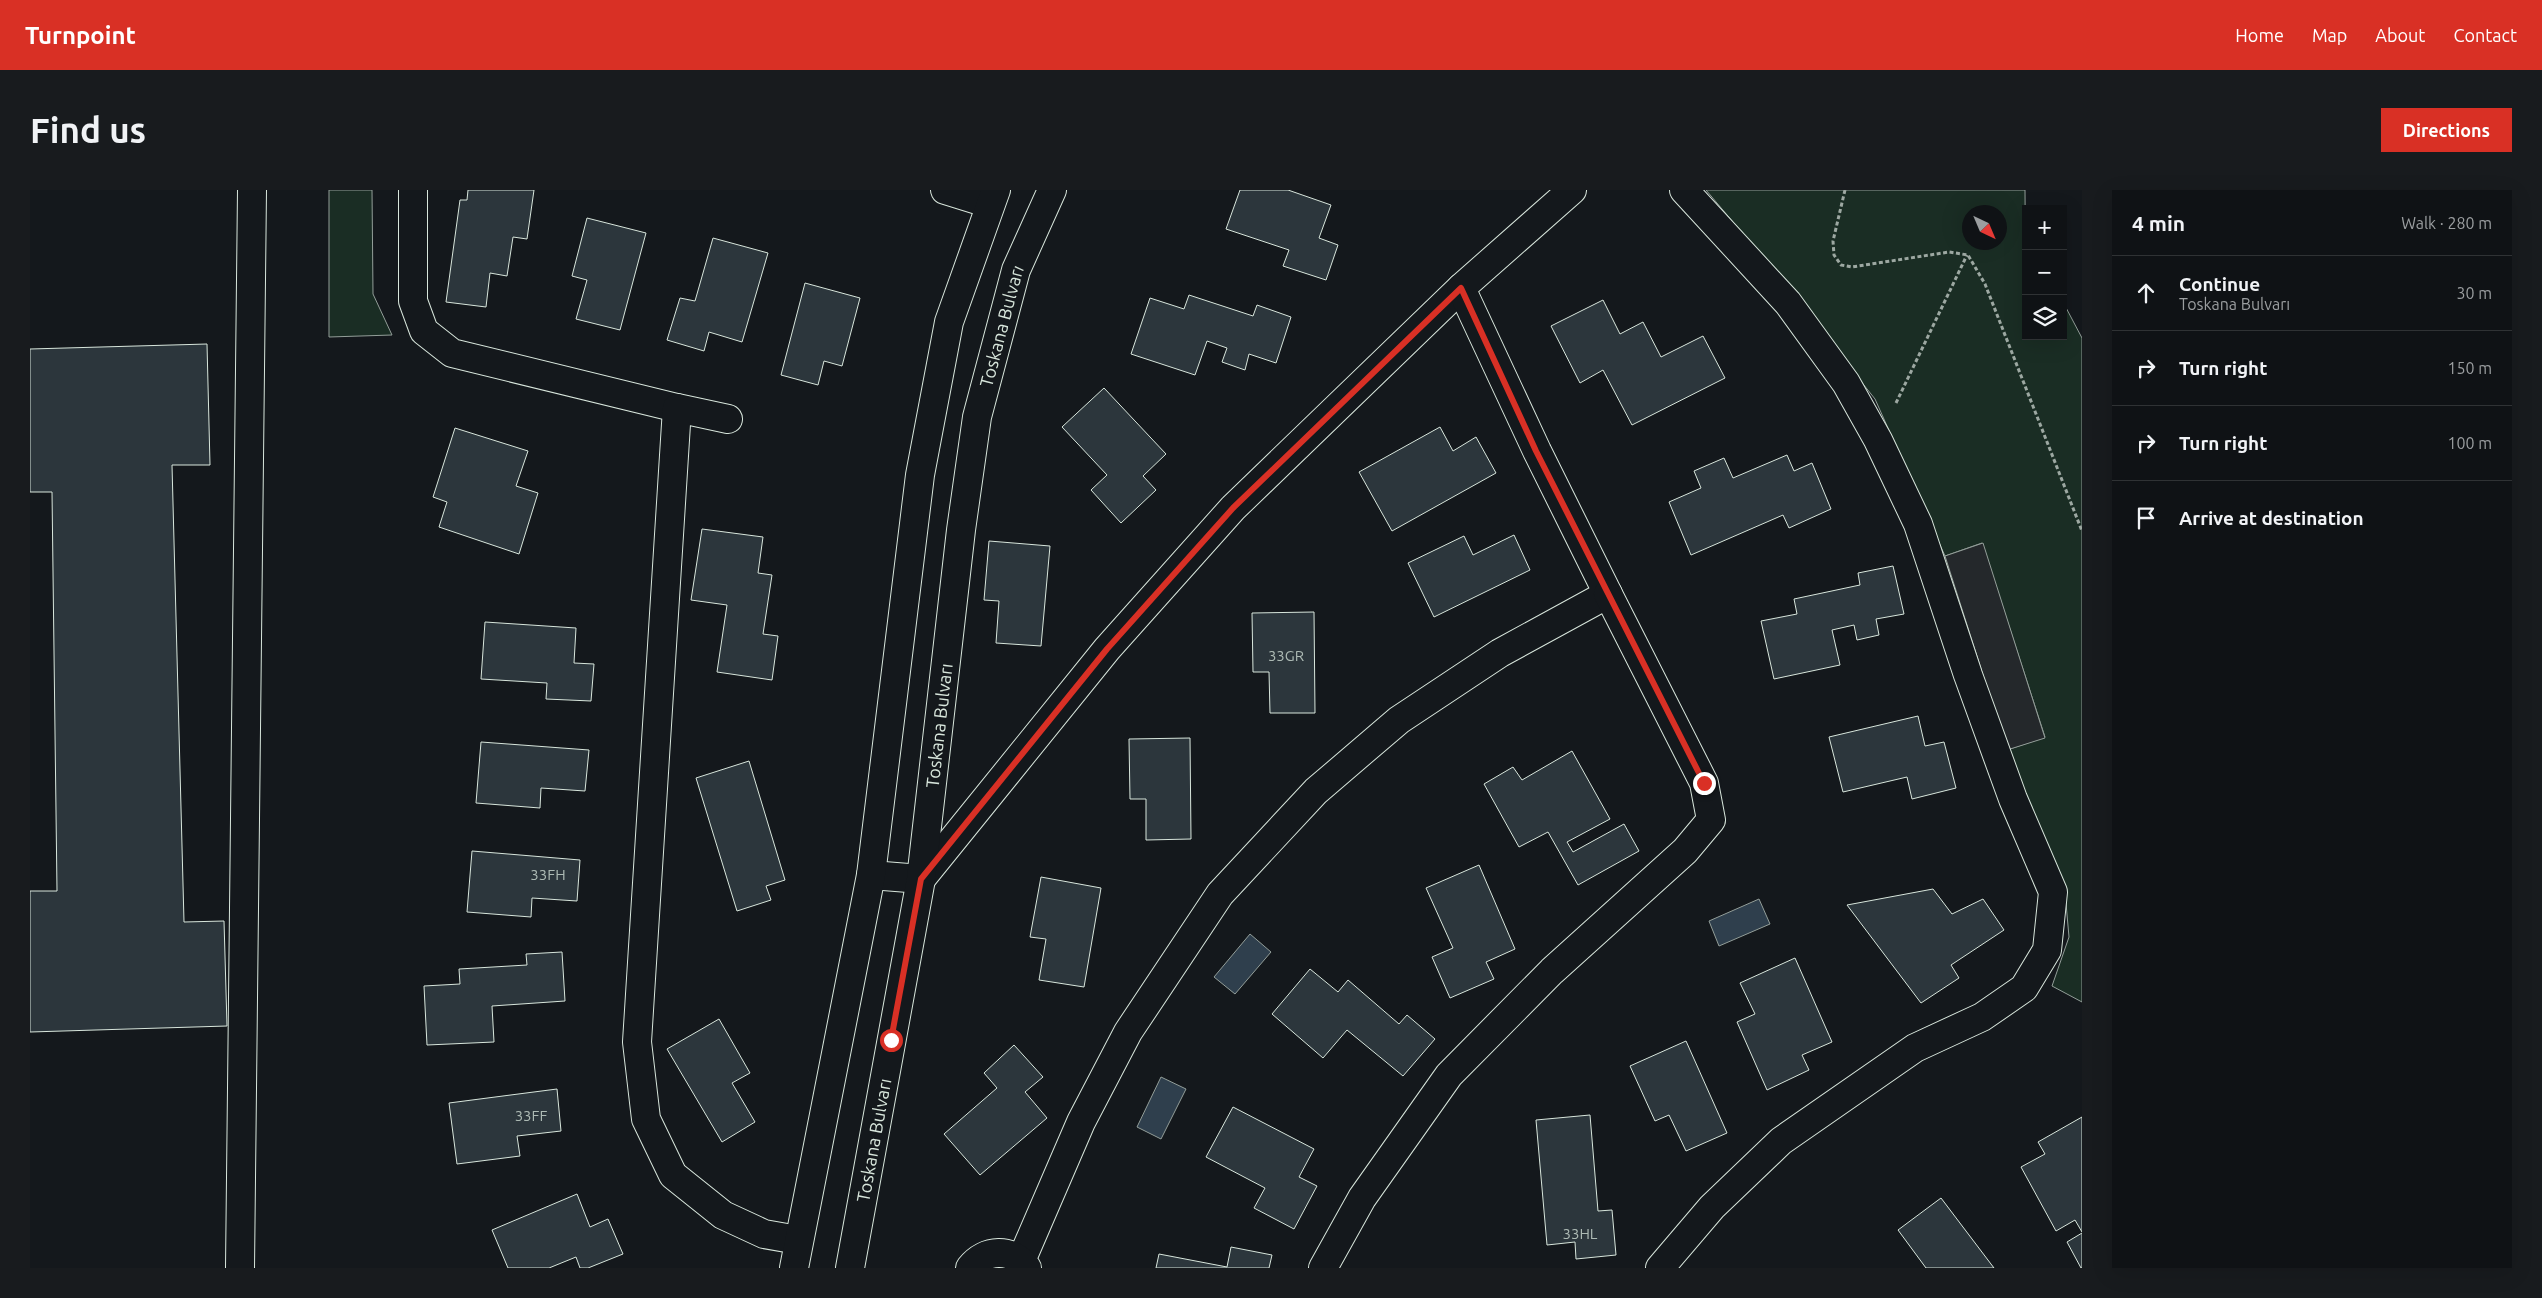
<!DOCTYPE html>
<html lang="en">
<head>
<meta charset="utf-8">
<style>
	body { margin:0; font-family:Ubuntu,sans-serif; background:#181b1e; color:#f1f3f6 }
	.controls { position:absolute; right:15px; top:15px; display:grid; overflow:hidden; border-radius:0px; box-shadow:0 5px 20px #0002 }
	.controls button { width:45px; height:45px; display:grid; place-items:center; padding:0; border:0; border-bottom:1px solid #2f3234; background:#0f1215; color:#f1f3f6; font:25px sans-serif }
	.compass { position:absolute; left:1932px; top:15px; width:45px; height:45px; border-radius:50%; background:#0f1215; box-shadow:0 5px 20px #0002; rotate:136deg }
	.stop { position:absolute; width:15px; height:15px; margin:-11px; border:4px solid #d93025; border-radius:50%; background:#fff }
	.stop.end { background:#d93025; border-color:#fff; box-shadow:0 1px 5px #0008 }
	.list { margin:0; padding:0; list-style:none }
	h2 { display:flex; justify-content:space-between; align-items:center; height:65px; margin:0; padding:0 20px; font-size:21px }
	h2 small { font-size:16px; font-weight:400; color:#9b9ea0 }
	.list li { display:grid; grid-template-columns:32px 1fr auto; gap:15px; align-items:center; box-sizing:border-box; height:75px; padding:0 20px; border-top:1px solid #2f3234 }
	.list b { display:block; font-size:19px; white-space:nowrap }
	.list p { margin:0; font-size:16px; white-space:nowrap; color:#9b9ea0 }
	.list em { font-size:16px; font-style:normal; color:#9b9ea0 }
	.icon { flex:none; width:28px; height:28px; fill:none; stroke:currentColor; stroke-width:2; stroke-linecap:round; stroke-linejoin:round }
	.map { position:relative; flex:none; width:2052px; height:1078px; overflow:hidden; border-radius:0px }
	header { display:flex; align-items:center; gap:30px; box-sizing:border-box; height:70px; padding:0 25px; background:#d93025; color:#fff }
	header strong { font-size:24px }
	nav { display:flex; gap:28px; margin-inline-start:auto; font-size:18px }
	.intro { display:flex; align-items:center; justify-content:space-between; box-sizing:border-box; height:120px; padding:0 30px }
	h1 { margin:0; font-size:35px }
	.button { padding:12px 22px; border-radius:0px; background:#d93025; color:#fff; font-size:18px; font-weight:700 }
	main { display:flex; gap:30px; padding:0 30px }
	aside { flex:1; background:#0f1215; border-radius:0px; box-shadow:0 5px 20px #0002 }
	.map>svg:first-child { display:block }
</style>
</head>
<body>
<header>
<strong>Turnpoint</strong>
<nav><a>Home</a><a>Map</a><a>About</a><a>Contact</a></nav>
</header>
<div class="intro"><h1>Find us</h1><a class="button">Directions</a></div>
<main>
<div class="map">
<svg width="2052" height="1078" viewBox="0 0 2052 1078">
	<rect width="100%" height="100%" fill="#14181c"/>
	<g fill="#1a2d24" stroke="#939e99" fill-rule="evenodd">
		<polygon points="299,0 342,0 343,104 362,145 299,147"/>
		<path d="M1676 0H1995L1996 146H2033V112L2052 148V812L2022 796 2039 747 2035 702 1977 560 2015 547 1952 353 1915 366 1845 209 1724 57ZM1940 22H1970V52H1940Z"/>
	</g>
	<polygon fill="#24282b" stroke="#939e99" points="1953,353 2015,548 1977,560 1915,366"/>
	<g fill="#2f3f4d" stroke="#939e99">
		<polygon points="1729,709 1740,734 1689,756 1679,731"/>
		<polygon points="1220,744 1241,762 1205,804 1184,787"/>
		<polygon points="1131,887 1156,899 1131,949 1107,937"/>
	</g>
	<g fill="#2c363c" stroke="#d8e6dc">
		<polygon points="438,0 504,0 497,49 483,47 477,86 460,83 456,117 416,112 430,10 437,10"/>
		<polygon points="1210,0 1258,0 1301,15 1289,48 1308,55 1296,90 1253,76 1259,60 1196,39"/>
		<polygon points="557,28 616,43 590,140 546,129 557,90 542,86"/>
		<polygon points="683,48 738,63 712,152 679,142 674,161 637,150 650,108 665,111"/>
		<polygon points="775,93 830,108 812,176 794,171 788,195 751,185"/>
		<polygon points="1159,105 1223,126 1227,115 1261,127 1246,173 1219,164 1215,180 1192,172 1197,158 1177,151 1165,185 1101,164 1120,108 1154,119"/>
		<polygon points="1573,110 1590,144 1613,132 1631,167 1673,146 1695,188 1602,235 1573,180 1550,193 1521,136"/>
		<polygon points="177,154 180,275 142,275 154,732 194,731 197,836 0,842 0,701 27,701 22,302 0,302 0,159"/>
		<polygon points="1074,198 1136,264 1113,286 1126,300 1091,333 1061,300 1077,285 1032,237"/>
		<polygon points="1410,237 1423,261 1446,247 1466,283 1362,341 1329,282"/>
		<polygon points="425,238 498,261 486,296 508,303 489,364 409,337 417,312 403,307"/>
		<polygon points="1757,265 1764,281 1782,273 1801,319 1759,338 1753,325 1661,365 1639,312 1671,298 1664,281 1694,268 1703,288"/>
		<polygon points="672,339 733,347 728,383 742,385 733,444 748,446 742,490 687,482 697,415 661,410"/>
		<polygon points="1484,345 1500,380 1404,427 1378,373 1434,346 1443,365"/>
		<polygon points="959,351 1020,356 1011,456 966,453 969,411 954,410"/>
		<polygon points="1863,376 1874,424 1846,429 1849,445 1827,450 1824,435 1802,440 1810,475 1744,489 1731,431 1767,424 1764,409 1830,395 1828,383"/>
		<polygon points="1284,422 1285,523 1240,523 1239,482 1223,482 1222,423"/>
		<polygon points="455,432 546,438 544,473 564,474 561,511 516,509 517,493 451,489"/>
		<polygon points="1888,526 1895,556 1914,552 1926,598 1882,609 1877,587 1813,602 1799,547"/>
		<polygon points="1160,548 1161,649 1116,650 1116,609 1100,609 1099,549"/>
		<polygon points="451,552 559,560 555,601 511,598 510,618 446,613"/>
		<polygon points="1542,561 1580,629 1537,652 1543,662 1594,634 1609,661 1548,695 1518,642 1489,657 1454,594 1483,577 1492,590"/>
		<polygon points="719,571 755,690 736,696 741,710 707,721 666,588"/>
		<polygon points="442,661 550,670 547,711 502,708 501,727 437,722"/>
		<polygon points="1449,675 1485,759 1456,772 1464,789 1420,808 1402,767 1423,758 1396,698"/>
		<polygon points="1011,687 1071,698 1054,797 1009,790 1016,749 1000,747"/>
		<polygon points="1903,699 1922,724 1953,709 1974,740 1921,775 1929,788 1891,813 1817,715"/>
		<polygon points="532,762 535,811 462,816 464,852 397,855 394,796 430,794 429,779 497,775 496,764"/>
		<polygon points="1765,768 1802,852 1772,865 1779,880 1737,900 1707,832 1725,824 1710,793"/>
		<polygon points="1280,779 1308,802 1318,790 1369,834 1377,825 1405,849 1373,886 1317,840 1293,868 1242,824"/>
		<polygon points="689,829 720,883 702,893 725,932 692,952 637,859"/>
		<polygon points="1656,851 1697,943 1656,961 1639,925 1625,931 1600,876"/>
		<polygon points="984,855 1013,887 995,902 1017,928 950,985 914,944 967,898 954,883"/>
		<polygon points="527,899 531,941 487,946 490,966 427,974 419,913"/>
		<polygon points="1203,917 1284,959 1269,987 1287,996 1264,1039 1224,1018 1235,998 1176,967"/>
		<polygon points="1560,925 1568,1021 1582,1020 1586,1065 1546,1069 1545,1052 1517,1055 1506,930"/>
		<polygon points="2052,927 2052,1042 2045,1030 2026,1041 1991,977 2015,964 2008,952"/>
		<polygon points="547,1004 560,1037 578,1029 593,1064 558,1078 550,1078 546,1067 519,1078 478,1078 462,1040"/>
		<polygon points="1911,1008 1964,1078 1896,1078 1868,1040"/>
		<polygon points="2052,1043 2052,1078 2051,1078 2037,1052"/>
		<polygon points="1201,1057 1242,1065 1239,1078 1126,1078 1129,1064 1197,1077"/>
	</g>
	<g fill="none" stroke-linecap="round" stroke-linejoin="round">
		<g stroke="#d8e6dc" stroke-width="30">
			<g id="minor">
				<polyline points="383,0 383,111 394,141 422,163 647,218"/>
				<polyline points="915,0 960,14"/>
				<polyline points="698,229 647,218 607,852 616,929 643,985 693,1025 734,1044 768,1050"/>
				<polyline points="841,685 891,689 1077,459 1203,318 1431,98"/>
				<polyline points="991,1071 1051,932 1098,842 1190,704 1286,601 1369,530 1470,463 1578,404 1507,261 1431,98 1542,0"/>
				<polyline points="210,1078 222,0"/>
				<polyline points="764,1078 841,685 890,285 919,132 966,0"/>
				<path id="s1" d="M820 1078 891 689 931 340 947 227 986 80 1022 0"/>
				<path d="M940 1078C955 1059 982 1057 997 1078"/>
				<polyline points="1293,1078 1332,1008 1419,885 1522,781 1655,661 1681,630 1674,593 1578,404"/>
				<polyline points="1630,1078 1682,1017 1751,951 1885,858 1952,827 1994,798 2017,760 2023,702 1983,609 1938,485 1888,334 1848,250 1816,193 1758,113 1654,0"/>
			</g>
		</g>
		<g stroke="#9da8a2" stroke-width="3" stroke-dasharray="4 2.5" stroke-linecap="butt">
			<polyline points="1815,0 1803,51 1804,65 1811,75 1822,77 1919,62 1938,65 1955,94 2052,341"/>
			<polyline points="1866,213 1937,65"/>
		</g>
		<use href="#minor" stroke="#14181c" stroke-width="28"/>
	</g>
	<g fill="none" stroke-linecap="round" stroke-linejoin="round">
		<polyline stroke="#d93025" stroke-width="6" points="861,850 891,689 1077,459 1203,318 1431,98 1506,261 1674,593"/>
	</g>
	<g text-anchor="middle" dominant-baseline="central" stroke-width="4" stroke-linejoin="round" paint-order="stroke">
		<g font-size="15" fill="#adbab4">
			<text x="1256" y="465">33GR</text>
			<text x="518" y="684">33FH</text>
			<text x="501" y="925">33FF</text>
			<text x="1550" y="1043">33HL</text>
		</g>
		<g font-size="18" fill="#d8e6dc" stroke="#14181c">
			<text stroke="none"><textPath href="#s1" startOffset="955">Toskana Bulvarı</textPath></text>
			<text stroke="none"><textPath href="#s1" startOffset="550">Toskana Bulvarı</textPath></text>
			<text stroke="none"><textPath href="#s1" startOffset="130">Toskana Bulvarı</textPath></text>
		</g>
	</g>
</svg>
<div class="controls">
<button>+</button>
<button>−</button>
<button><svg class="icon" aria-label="layers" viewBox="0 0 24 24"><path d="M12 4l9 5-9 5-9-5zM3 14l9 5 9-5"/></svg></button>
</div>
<svg class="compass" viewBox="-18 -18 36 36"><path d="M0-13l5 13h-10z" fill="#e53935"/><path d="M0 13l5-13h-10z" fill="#9b9ea0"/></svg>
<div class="stop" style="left:861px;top:850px"></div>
<div class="stop end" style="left:1674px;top:593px"></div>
</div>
<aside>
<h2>4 min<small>Walk · 280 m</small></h2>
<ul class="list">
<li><svg class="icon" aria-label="ahead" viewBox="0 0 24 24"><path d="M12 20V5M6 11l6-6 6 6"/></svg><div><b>Continue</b><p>Toskana Bulvarı</p></div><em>30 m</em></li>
<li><svg class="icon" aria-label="right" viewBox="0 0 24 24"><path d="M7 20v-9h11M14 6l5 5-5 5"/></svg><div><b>Turn right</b></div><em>150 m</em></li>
<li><svg class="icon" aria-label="right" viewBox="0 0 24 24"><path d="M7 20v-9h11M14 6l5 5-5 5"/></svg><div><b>Turn right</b></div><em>100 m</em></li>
<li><svg class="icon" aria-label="arrive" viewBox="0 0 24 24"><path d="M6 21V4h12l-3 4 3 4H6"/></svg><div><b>Arrive at destination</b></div></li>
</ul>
</aside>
</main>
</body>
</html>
